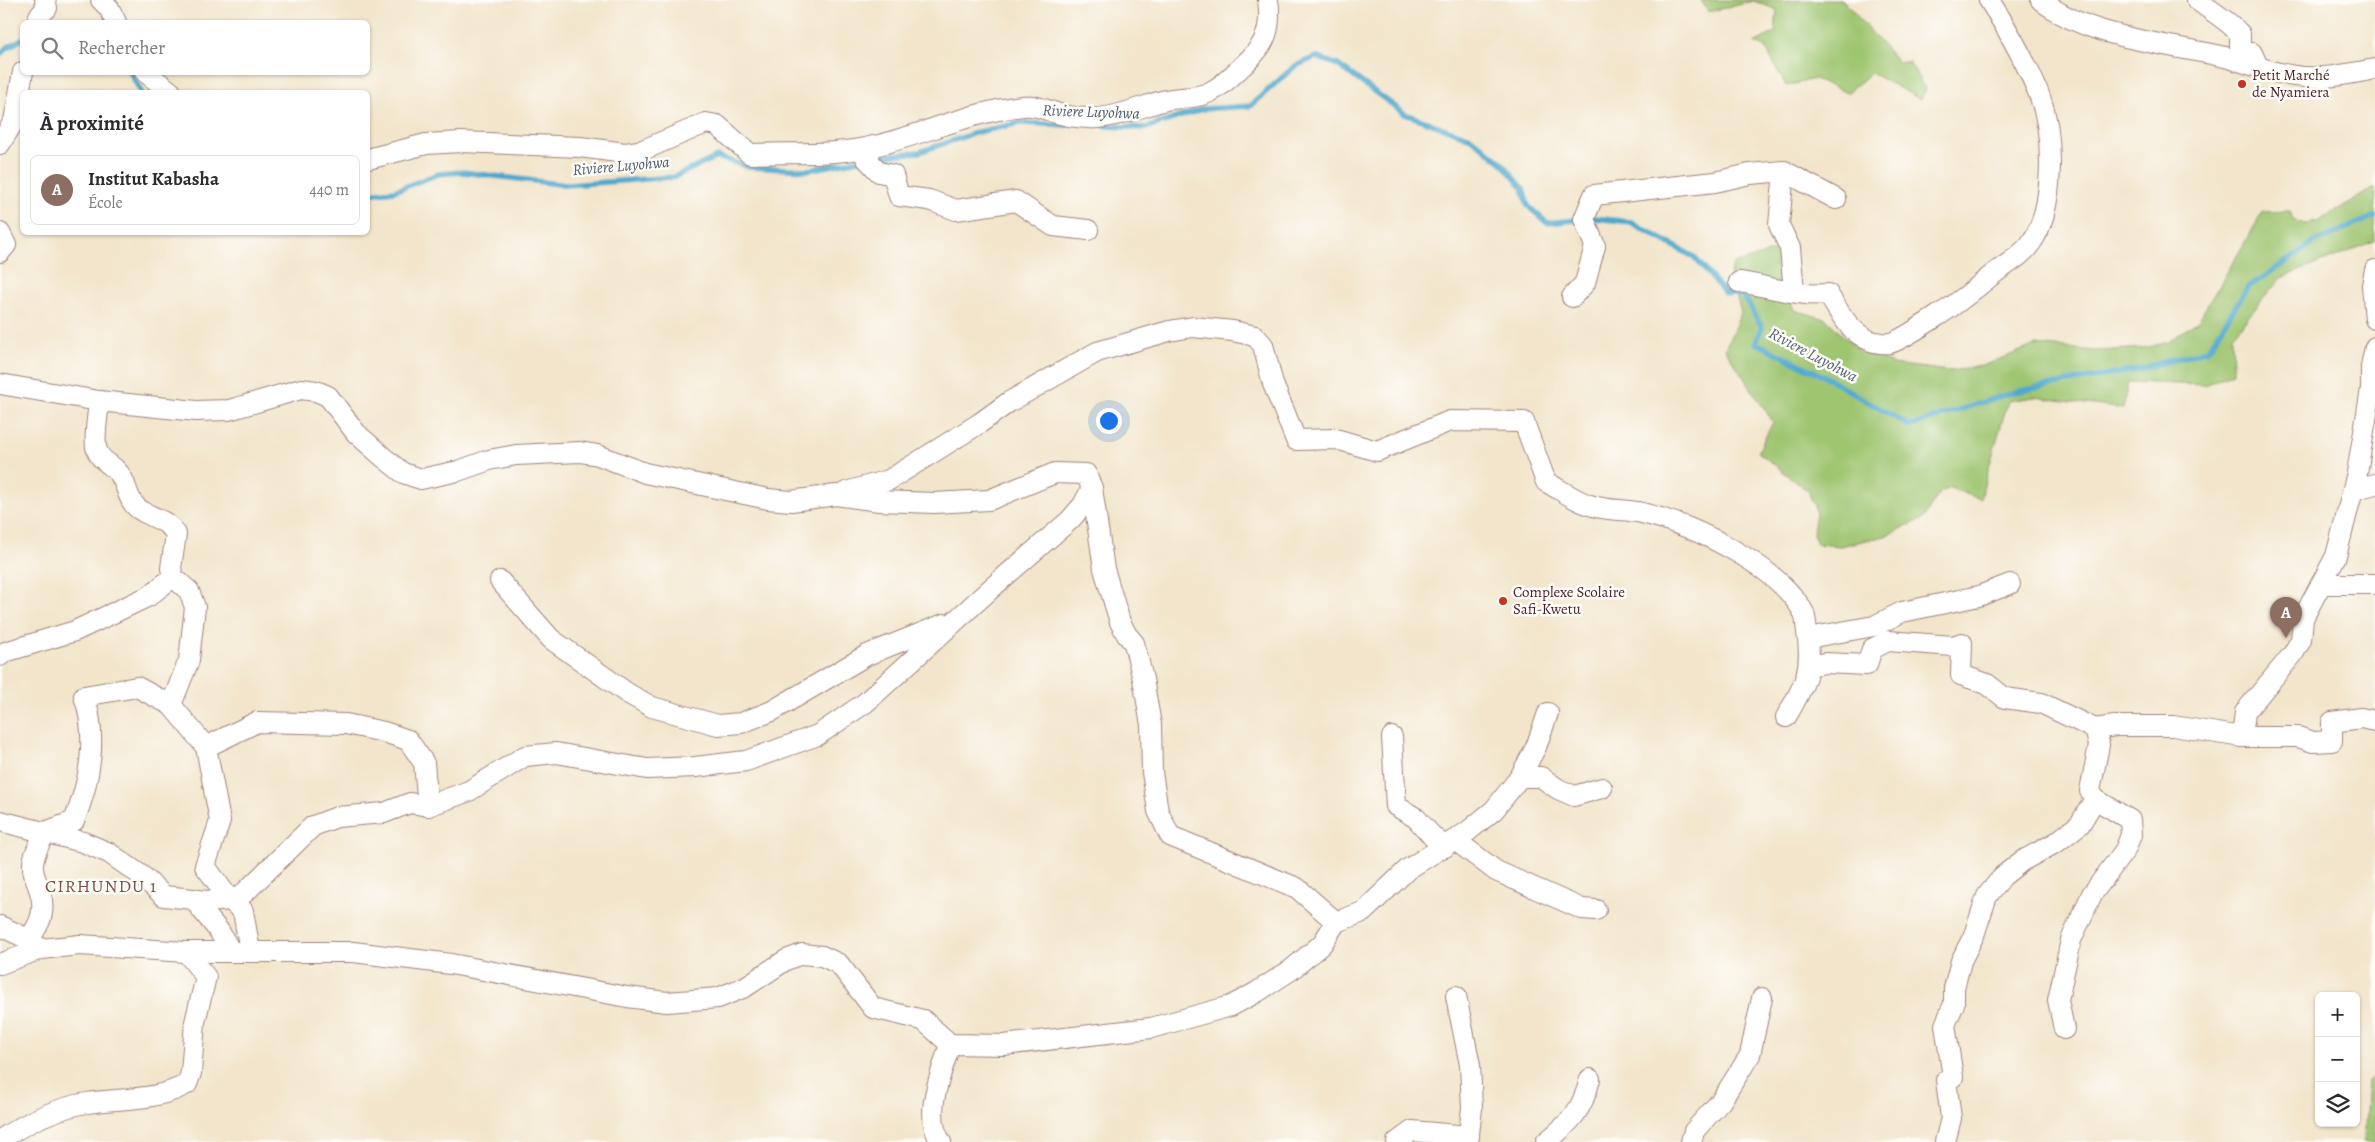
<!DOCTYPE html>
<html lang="fr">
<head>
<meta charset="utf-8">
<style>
	body { margin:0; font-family:Alegreya,serif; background:#f7f7f7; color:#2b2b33 }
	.controls { position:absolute; right:15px; bottom:15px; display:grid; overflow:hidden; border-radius:8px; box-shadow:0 1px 4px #0004 }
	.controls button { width:45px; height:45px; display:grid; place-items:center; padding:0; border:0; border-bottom:1px solid #e1e1e2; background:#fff; color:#2b2b33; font:25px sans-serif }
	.you { position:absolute; left:1108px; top:420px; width:18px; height:18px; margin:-12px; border:4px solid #fff; border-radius:50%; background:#1a73e8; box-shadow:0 0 0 8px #1a73e833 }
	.badge { display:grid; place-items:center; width:32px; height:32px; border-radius:50%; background:#c8321e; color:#fff; font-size:16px; font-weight:700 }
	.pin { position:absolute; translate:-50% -41px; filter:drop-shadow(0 1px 2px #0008) }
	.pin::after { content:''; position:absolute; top:26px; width:18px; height:15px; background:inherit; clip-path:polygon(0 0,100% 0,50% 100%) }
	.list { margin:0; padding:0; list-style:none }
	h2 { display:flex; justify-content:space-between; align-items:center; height:65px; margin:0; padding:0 20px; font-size:21px }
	h2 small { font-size:16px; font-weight:400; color:#7c7c81 }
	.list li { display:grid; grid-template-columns:32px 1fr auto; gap:15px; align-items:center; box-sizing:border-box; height:70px; margin:0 10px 10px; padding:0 10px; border:1px solid #e1e1e2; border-radius:8px }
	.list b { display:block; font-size:19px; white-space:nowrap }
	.list p { margin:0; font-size:16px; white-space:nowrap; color:#7c7c81 }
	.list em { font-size:16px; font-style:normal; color:#7c7c81 }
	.icon { flex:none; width:28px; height:28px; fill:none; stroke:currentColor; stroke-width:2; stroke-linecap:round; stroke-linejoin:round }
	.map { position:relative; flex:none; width:2375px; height:1142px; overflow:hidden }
	.search { position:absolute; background:#fff; box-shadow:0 1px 4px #0004; left:20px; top:20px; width:350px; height:55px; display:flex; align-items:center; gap:12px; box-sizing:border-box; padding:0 18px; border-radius:8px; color:#7c7c81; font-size:19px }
	.panel { position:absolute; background:#fff; box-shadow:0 1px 4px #0004; left:20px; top:90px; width:350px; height:145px; border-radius:8px }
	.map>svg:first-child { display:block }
</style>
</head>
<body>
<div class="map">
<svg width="2375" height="1142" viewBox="0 0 2375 1142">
	<rect width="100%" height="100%" fill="#fdfcf7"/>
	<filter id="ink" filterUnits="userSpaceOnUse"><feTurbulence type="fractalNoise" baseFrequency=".02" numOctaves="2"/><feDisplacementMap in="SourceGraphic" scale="10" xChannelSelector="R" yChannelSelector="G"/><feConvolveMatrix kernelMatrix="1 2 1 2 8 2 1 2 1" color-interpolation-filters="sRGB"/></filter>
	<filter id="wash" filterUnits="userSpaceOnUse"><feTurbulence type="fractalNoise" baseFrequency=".0096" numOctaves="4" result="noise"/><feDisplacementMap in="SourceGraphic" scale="20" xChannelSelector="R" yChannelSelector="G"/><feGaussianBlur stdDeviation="1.12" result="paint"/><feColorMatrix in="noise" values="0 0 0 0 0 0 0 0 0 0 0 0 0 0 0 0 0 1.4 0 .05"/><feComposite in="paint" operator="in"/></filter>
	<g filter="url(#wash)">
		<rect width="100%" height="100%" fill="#f2e5cb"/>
		<g fill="#9ec570" stroke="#74724e">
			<polygon points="1701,0 1843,0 1898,62 1909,62 1926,90 1920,99 1871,73 1847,93 1815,79 1786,86 1765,47 1754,43 1775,32 1777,10 1754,1 1708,12"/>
			<polygon points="2375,187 2375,241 2281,278 2232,336 2233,373 2205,385 2128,382 2123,409 2034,397 2008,401 1980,499 1950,488 1940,492 1923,519 1885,536 1840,546 1817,544 1813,534 1816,511 1808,491 1758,452 1773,422 1725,349 1741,313 1730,273 1734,264 1795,244 1790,300 1794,310 1826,319 1859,351 1893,364 1950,371 1982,366 2036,345 2095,351 2144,348 2168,342 2198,321 2263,212 2290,211 2293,220 2305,224 2317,222"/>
			<polygon points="2375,1073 2375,1142 2364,1142 2368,1080"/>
		</g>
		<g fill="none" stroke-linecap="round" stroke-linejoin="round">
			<g stroke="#4fa8cc" stroke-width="5.5">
				<polyline points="0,54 8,47 22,39"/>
				<polyline points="130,72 141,92"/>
				<polyline points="1106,126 1146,128 1203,109 1250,106 1295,66 1316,57 1338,65 1405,114 1471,138 1501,162 1523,188 1528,206 1547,223 1594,218 1631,222 1694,257 1725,293 1743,295 1762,327 1756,343 1826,377 1910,426 2014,392 2135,370 2208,350 2247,288 2315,242 2375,216"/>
				<polyline points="873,157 919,152 978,132 1020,123 1067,125"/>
				<polyline points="368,194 394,191 438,174 462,172 567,185 674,177 717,157 750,167 808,170 864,159"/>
			</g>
		</g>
	</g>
	<g filter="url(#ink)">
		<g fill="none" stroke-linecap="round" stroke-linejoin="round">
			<g stroke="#9e827b" stroke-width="22">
				<g id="street">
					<polyline points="101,0 109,8 116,22"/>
					<path d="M2041 0C2088 39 2167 43 2225 57 2249 63 2271 73 2295 76 2322 80 2349 74 2375 69"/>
					<path d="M2197 0C2212 12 2228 20 2240 34V49L2243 53H2252L2256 62"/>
					<polyline points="37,22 39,16 47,8 45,0"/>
					<polyline points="145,72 171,92"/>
					<polyline points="0,144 14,121 23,72"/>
					<polyline points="874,146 866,158 879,172 893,175 899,196 929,200 956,210 1016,201 1053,226 1088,230"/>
					<path d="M368 159 426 144 461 142 580 147 625 153 643 150 706 123 717 125 750 154C790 152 835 156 874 146 925 134 970 112 1023 106 1036 105 1044 109 1056 113 1066 116 1079 118 1089 118 1111 120 1145 105 1166 100 1181 97 1196 99 1210 92 1220 87 1230 78 1237 71 1262 49 1273 35 1268 0"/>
					<polyline points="1784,171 1779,225 1790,248 1794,291"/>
					<polyline points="0,233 6,245 0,252"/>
					<polyline points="2375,270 2372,285 2375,319"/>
					<path d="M1739 282C1768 286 1799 297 1828 294 1839 312 1850 333 1871 341 1875 342 1885 344 1890 343 1901 341 1934 318 1945 311 1964 299 1979 285 1996 272 2008 263 2022 256 2031 243 2055 209 2054 135 2040 97 2027 63 2008 30 1989 0"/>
					<polyline points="1572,297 1585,283 1595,246 1584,219 1594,195 1715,182 1750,174 1784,171 1836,199"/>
					<path d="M0 384 99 401 196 411 229 410 301 389 316 391 328 396 356 433 383 457 403 473 421 479 458 471 489 460 516 455 580 452 598 455 645 473 768 499 791 501 836 495 879 501 934 503 989 500 1055 473 1086 474 1092 488 1083 505 1070 520 995 585 865 703 818 735 746 761 695 767 647 769 556 753 525 756 469 791 428 806 410 803 384 813 337 817 313 826 241 896C223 903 211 902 193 899"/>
					<path d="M99 401C98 415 94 434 96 447 99 460 108 462 116 470 129 482 125 502 142 511 155 519 167 520 176 534L171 568 173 577 189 591 195 607 189 660 171 705 206 747 257 722 346 724 384 732 408 740 424 763 428 806"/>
					<polyline points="1092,488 1104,569 1120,622 1127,635 1134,643 1143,679 1151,725 1152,772 1158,811 1170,836 1297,888 1336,922"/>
					<polyline points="2353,490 2375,484"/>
					<path d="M846 492 889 480 980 423 1009 402 1097 352 1169 331 1193 327 1233 331 1255 336 1263 345 1273 384 1296 440 1336 439 1377 451 1450 421 1524 422 1546 482C1561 490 1577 502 1593 506 1609 511 1626 509 1642 513 1693 525 1778 565 1804 613 1806 618 1806 626 1807 632 1813 670 1805 685 1786 717"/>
					<polyline points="500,581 551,639 627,693 652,707 718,725 741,723 772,711 867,655 944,624"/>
					<polyline points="2321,584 2375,584"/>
					<polyline points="1808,638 1874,626 1902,612 1979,596 2010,584"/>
					<polyline points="0,656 5,652 75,631 149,596 173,577"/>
					<polyline points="1809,666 1825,663 1867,665 1872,649 1888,641 1953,646 1962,643 1961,675 1987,684 2005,698 2041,703 2095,729 2099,745 2090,791 2095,799 2130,820 2131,835 2125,850 2092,894 2071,940 2058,1000 2064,1029"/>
					<polyline points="2095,729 2115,726 2173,726 2242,737 2298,737 2313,742 2332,741 2332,722 2361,718 2375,721"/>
					<polyline points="1392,737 1396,806 1416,818 1433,837 1445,847"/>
					<polyline points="2242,737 2245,712 2293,654 2301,640 2303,618 2336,556 2357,473 2371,389 2371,367 2375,347"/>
					<polyline points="206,747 220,821 205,866 230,900 243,911 250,951"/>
					<polyline points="1520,777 1541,777 1558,789 1574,796 1602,788"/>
					<polyline points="0,821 83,842 109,853 142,876 164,896 193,899 219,931 230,950"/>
					<polyline points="1455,840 1496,871 1582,909 1596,910"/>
					<polyline points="0,926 28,939 37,946"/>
					<path d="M28 939C40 926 46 910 40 892 38 883 32 875 33 865 33 854 41 842 45 832L74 821C90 782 98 736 84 696L137 687 171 705"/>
					<polyline points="0,964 41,949 80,945 186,952 353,952 451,964 627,997 667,1002 718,998 745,987 786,960 802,954 822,956 839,964 873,1008 923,1020 950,1044 1004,1045 1151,1028 1231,1006 1257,992 1291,970 1322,944 1336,922 1363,912 1408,869 1467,832 1494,810 1520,777 1536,747 1548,713"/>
					<polyline points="1456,996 1470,1065 1472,1108 1468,1142"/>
					<path d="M0 1140C27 1122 55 1108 87 1103 121 1098 157 1101 187 1084L191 1073 195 1022 206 977 186 952"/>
					<path d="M941 1142C922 1114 942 1073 950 1044"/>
					<polyline points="1397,1142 1412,1131 1469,1136"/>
					<path d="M1546 1142C1571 1122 1582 1111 1590 1079"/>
					<polyline points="1691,1142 1694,1131 1721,1101 1750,1055 1762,998"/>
					<polyline points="1945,1142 1951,1118 1946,1080 1953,1077 1945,1025 1954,1004 1954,988 1961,961 1974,935 1987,896 2003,876 2022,861 2057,842 2080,824 2095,799"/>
				</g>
			</g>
			<use href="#street" stroke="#fff" stroke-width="20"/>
		</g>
	</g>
	<g fill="#c8321e" stroke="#fdfcf7" stroke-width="2">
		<circle cx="2242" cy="84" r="5"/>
		<circle cx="1503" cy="601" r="5"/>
	</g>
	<g text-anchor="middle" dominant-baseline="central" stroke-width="5" stroke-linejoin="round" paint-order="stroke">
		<g font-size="15" fill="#4a1f2b" stroke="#fdfcf7" text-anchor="start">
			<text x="2252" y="75">Petit Marché<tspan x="2252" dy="17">de Nyamiera</tspan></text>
			<text x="1513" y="592">Complexe Scolaire<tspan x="1513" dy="17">Safi-Kwetu</tspan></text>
		</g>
		<g font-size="16" font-style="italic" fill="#4c5d73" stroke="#fdfcf7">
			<text transform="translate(1091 112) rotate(2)">Riviere Luyohwa</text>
			<text transform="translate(621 166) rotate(-5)">Riviere Luyohwa</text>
			<text transform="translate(1813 355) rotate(28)">Riviere Luyohwa</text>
		</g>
		<g font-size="18" letter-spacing="1" fill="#824c46" stroke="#fdfcf7">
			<text x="101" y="886">CIRHUNDU 1</text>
		</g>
	</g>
</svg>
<div class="controls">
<button>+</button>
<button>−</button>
<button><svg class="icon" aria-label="layers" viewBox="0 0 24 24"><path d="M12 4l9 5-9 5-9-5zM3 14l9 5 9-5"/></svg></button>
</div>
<div class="you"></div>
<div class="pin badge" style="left:2286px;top:638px;background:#8d6e63">A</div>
<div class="search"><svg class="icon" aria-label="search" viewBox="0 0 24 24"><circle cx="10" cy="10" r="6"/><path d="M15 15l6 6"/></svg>Rechercher</div>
<section class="panel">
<h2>À proximité<small></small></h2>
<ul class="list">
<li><span class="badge" style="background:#8d6e63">A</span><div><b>Institut Kabasha</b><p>École</p></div><em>440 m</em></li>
</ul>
</section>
</div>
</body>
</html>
